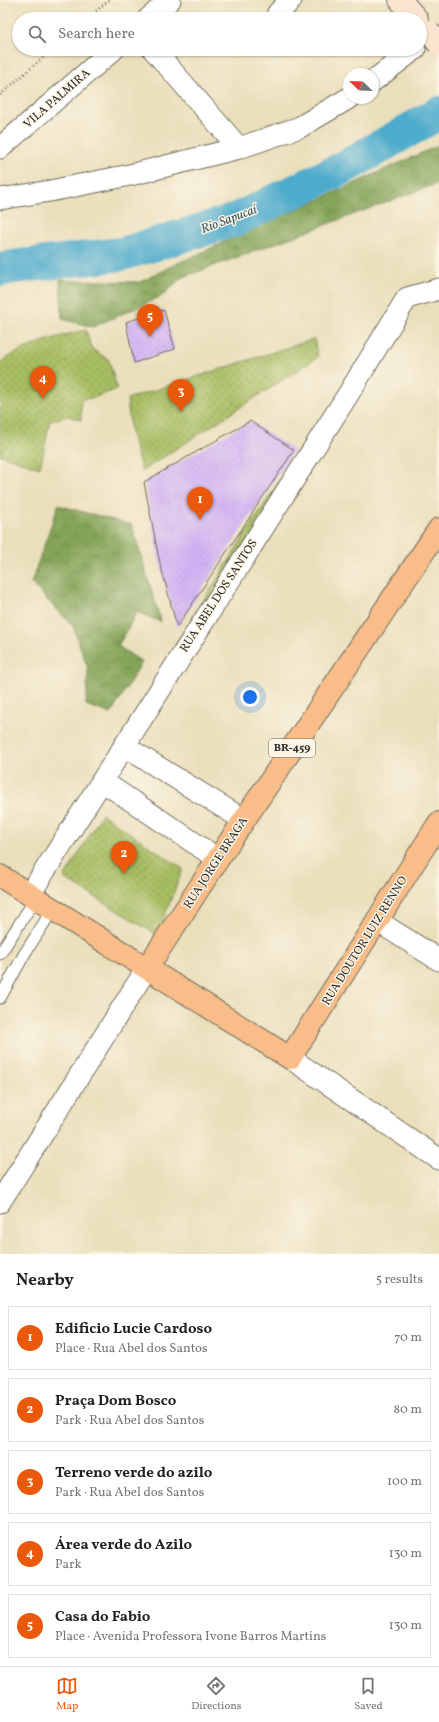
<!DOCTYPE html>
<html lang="en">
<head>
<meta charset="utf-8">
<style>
	body { margin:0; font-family:Vollkorn,serif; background:#f2f2f2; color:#222 }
	.compass { position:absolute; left:343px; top:68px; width:36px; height:36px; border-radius:50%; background:#fff; box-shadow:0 1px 3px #0004; rotate:293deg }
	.you { position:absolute; left:250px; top:697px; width:14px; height:14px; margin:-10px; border:3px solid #fff; border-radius:50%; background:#1a73e8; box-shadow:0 0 0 6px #1a73e833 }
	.badge { display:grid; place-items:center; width:26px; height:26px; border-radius:50%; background:#ea580c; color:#fff; font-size:13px; font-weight:700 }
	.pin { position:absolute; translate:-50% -33px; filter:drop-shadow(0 1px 2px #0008) }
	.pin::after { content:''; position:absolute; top:21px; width:14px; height:12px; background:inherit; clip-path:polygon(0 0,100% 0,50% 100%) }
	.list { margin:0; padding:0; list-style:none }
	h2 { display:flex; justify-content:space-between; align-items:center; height:52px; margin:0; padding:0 16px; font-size:17px }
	h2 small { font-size:13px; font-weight:400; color:#767676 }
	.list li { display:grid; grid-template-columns:26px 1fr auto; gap:12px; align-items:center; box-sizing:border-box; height:64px; margin:0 8px 8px; padding:0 8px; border:1px solid #e0e0e0; border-radius:0px }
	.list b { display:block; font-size:15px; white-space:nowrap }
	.list p { margin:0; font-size:13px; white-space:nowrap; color:#767676 }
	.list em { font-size:13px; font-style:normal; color:#767676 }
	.icon { flex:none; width:22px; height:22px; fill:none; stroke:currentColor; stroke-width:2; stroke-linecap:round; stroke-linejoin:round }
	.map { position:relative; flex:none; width:439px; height:1254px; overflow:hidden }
	.search { position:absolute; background:#fff; box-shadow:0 1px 3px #0004; left:12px; right:12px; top:12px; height:44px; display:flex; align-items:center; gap:10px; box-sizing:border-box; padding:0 14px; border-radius:22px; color:#767676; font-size:15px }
	.sheet { height:412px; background:#fff }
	nav { display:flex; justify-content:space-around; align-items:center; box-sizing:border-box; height:56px; border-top:1px solid #e0e0e0; background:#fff; font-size:11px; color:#767676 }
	nav a { display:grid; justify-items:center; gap:2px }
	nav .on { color:#ea580c }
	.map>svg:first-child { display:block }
</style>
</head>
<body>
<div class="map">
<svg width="439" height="1254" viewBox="0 0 439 1254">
	<defs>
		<pattern id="forest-crowns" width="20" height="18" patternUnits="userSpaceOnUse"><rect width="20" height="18" fill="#85a458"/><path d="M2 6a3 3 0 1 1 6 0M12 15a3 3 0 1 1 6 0" fill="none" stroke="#6d8649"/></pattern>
		<pattern id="park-dots" width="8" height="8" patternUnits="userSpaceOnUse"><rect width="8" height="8" fill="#a7bd62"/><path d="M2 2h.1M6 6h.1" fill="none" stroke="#889a51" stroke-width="1.8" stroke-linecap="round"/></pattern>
		<pattern id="building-hatch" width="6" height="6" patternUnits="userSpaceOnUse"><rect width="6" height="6" fill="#d3b4f6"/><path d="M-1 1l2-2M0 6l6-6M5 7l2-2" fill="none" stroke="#b59bd3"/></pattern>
	</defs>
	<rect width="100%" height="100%" fill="#fcf5e5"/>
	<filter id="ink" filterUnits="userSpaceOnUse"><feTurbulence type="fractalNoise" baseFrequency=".025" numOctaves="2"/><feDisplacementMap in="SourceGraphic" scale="8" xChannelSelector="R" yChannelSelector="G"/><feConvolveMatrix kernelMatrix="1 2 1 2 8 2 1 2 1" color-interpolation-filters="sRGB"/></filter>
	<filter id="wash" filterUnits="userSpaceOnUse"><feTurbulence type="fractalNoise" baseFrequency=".012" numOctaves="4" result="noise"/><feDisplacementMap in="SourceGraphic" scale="16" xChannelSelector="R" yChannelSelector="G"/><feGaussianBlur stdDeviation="0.9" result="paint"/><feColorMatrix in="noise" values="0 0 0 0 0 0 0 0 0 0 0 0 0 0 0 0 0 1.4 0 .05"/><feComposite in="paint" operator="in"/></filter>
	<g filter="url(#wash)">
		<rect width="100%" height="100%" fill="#eadfbb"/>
		<polygon fill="#a7bd62" stroke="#697446" points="300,448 304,451 182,647 176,644"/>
		<g fill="url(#forest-crowns)" stroke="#586842">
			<polygon points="439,145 439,183 181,278 162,296 93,327 62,319 60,280 141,282 167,268"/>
			<polygon points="58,505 132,525 161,622 137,612 118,646 142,662 111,714 86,705 88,669 73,626 31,583"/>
		</g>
		<g fill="url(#park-dots)" stroke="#697446">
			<path d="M86 330 92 349 109 360 117 389 93 398 81 399V420L68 416 50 421 40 468 0 455V363C26 344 56 337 86 330Z"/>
			<polygon points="314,339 318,357 142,471 131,433 127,399"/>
			<polygon points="102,814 183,869 157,935 64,878"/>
		</g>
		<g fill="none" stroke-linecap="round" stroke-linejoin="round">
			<polyline stroke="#4dabcc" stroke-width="34" points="0,270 13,267 122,254 235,220 341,169 439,113"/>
		</g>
		<g id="blocks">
			<g fill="url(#building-hatch)">
				<polygon points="164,310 175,349 134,363 126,322"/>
				<polygon points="250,421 294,450 177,627 159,559 144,482"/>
			</g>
		</g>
	</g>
	<g filter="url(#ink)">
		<use href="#blocks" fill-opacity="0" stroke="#6e6a5d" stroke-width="1"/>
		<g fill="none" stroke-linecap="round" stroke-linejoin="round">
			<g stroke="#6e6a5d" stroke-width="13">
				<g id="service">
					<polyline points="0,954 36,898"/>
					<polyline points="0,998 25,953 53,909"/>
				</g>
			</g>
			<g stroke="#6e6a5d" stroke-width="23">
				<g id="minor">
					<polyline points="278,13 291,0"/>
					<polyline points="148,19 170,0"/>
					<polyline points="153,49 239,148"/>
					<polyline points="373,81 415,49"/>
					<polyline points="0,148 114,49"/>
					<polyline points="0,199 50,191 130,175 239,148 300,127 349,98"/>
					<polyline points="124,746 244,820"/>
					<polyline points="102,781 218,859"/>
					<polyline points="30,894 349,393 407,298 439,289"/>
					<polyline points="377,921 439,960"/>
					<polyline points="290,1058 439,1159"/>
					<polyline points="0,1202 147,968"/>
				</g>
			</g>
			<g stroke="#6e6a5d" stroke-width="24">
				<polyline id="secondary" points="400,0 417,19"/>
			</g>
			<g stroke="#6e6a5d" stroke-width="24">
				<g id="trunk">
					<polyline points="0,876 290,1058 439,823"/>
					<polyline points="147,968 218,859 439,529"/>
				</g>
			</g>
			<g stroke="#6e6a5d" stroke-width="2.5" stroke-dasharray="1 3" stroke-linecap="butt">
				<polyline points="87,19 109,0"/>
				<polyline points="0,95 53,49"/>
			</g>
			<use href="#service" stroke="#fff" stroke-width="11"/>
			<use href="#minor" stroke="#fff" stroke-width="21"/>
			<use href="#secondary" stroke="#fce5d0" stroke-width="22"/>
			<use href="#trunk" stroke="#f8bd89" stroke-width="22"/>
			<g stroke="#6e6a5d" stroke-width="24" stroke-linecap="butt">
				<polyline id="secondary-bridge" points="429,32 439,44"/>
			</g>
			<use href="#secondary-bridge" stroke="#fce5d0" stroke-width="22"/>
		</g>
	</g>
	<g text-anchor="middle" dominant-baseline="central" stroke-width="3" stroke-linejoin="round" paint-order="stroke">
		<rect fill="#fcf5e5" stroke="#6a6863" stroke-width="1" x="269" y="739" width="46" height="18" rx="3"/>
		<g font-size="11" font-weight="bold" fill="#2b2b2b">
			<text x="292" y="748">BR-459</text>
		</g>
		<g font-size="12" fill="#2b2b2b" stroke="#fcf5e5">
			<text transform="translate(57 99) rotate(-41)">VILA PALMIRA</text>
			<text transform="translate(219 596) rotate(-57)">RUA ABEL DOS SANTOS</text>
			<text transform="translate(216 863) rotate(-57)">RUA JORGE BRAGA</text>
			<text transform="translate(365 941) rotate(-58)">RUA DOUTOR LUIZ RENNO</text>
		</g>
		<g font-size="13" font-style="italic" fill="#375863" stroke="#fcf5e5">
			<text transform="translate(229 220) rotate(-21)">Rio Sapucaí</text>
		</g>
	</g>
</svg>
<svg class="compass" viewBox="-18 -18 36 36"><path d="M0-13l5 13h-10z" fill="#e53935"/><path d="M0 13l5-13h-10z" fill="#767676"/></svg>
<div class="you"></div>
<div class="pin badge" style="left:200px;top:520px">1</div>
<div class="pin badge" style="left:124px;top:874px">2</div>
<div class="pin badge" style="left:181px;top:412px">3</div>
<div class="pin badge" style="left:43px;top:399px">4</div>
<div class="pin badge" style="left:150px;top:337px">5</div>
<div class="search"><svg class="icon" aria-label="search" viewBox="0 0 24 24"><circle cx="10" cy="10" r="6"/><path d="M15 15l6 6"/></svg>Search here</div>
</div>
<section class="sheet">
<h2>Nearby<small>5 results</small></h2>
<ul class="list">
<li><span class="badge">1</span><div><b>Edificio Lucie Cardoso</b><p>Place · Rua Abel dos Santos</p></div><em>70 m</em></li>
<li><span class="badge">2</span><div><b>Praça Dom Bosco</b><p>Park · Rua Abel dos Santos</p></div><em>80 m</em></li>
<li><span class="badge">3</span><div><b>Terreno verde do azilo</b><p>Park · Rua Abel dos Santos</p></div><em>100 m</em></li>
<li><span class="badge">4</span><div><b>Área verde do Azilo</b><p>Park</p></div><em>130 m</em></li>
<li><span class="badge">5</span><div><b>Casa do Fabio</b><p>Place · Avenida Professora Ivone Barros Martins</p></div><em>130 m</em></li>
</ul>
</section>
<nav>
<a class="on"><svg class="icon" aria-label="map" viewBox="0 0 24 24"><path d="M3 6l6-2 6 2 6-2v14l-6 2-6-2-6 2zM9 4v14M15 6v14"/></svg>Map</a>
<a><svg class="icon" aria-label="directions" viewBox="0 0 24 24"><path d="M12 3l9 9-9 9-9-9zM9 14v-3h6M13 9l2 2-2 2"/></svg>Directions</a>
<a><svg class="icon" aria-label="saved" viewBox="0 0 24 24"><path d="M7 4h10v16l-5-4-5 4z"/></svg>Saved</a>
</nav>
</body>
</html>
